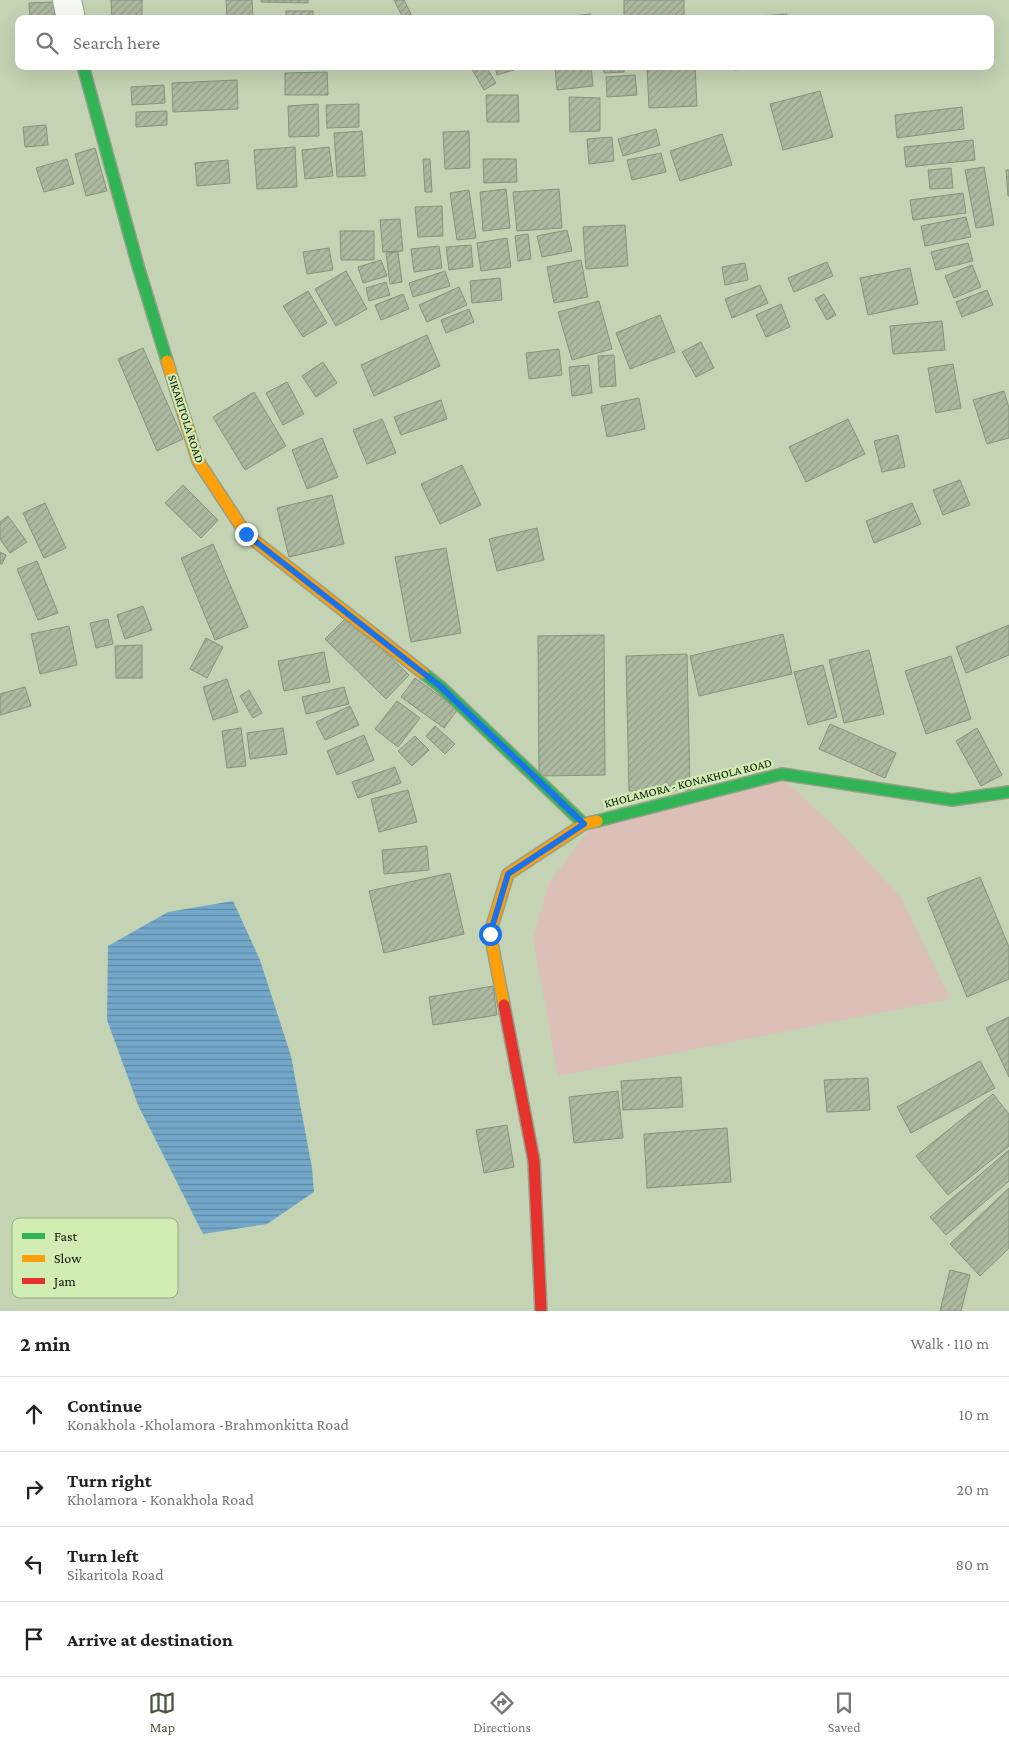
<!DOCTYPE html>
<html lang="en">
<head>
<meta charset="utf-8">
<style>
	body { margin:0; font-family:"Crimson Pro",serif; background:#f2f2f2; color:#222 }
	.stop { position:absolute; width:15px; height:15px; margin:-11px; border:4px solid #1a73e8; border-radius:50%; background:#fff }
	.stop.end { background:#1a73e8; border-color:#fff; box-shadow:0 1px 5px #0008 }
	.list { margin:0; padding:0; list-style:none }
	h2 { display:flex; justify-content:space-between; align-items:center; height:65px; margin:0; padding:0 20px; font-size:21px }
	h2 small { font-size:16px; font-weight:400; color:#767676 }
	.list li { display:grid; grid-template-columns:32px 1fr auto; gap:15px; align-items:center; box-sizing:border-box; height:75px; padding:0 20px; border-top:1px solid #e0e0e0 }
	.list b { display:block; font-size:19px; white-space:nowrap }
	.list p { margin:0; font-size:16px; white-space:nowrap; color:#767676 }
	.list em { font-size:16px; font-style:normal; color:#767676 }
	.icon { flex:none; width:28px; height:28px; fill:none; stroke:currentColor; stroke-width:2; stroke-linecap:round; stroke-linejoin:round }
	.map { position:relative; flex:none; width:1009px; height:1311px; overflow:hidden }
	.search { position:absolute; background:#fff; box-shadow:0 5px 20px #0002; left:15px; right:15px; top:15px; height:55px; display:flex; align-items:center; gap:12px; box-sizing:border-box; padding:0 18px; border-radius:10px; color:#767676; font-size:19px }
	.sheet { height:365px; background:#fff }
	nav { display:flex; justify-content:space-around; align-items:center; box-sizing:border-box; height:70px; border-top:1px solid #e0e0e0; background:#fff; font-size:14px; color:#767676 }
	nav a { display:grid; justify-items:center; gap:2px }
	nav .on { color:#4b5740 }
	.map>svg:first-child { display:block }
</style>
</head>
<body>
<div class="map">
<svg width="1009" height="1311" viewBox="0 0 1009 1311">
	<defs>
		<pattern id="water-rules" width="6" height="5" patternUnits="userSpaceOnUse" patternTransform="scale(1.25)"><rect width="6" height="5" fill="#74a8ca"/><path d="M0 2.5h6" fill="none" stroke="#5d88a2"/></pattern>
		<pattern id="building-hatch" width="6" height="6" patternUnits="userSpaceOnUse" patternTransform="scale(1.25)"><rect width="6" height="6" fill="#adb9a0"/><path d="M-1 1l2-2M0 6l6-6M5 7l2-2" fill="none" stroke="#949e88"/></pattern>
	</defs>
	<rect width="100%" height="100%" fill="#c3d3b3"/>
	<polygon fill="#dcbfb6" points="783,779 837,829 900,896 950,999 558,1076 533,938 550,881 591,828"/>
	<polygon fill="url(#water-rules)" points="233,901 260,960 291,1056 312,1168 314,1192 267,1224 203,1234 138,1105 107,1020 108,946 168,912"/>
	<g fill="url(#building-hatch)" stroke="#88937b">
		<polygon points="111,0 142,0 142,19 112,19"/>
		<polygon points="226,0 252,0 253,17 227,18"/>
		<polygon points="261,0 308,0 308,3 261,2"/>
		<polygon points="394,0 404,0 411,14 403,18"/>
		<rect x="624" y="0" width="60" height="19"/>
		<polygon points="55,2 56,19 30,19 29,3"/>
		<rect x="286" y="11" width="27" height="8"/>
		<polygon points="591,14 591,19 550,19 550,18"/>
		<polygon points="787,14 787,19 729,18"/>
		<polygon points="470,66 486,66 496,83 484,90"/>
		<polygon points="495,66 513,66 514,70 497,75"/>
		<polygon points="555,66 591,66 593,86 557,90"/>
		<polygon points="603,66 624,66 624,72 604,73"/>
		<polygon points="647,66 695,66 697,106 649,108"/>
		<polygon points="734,66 774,66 734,70"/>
		<polygon points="327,72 328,95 285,95 285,73"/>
		<polygon points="635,75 637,95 607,97 606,77"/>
		<polygon points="237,80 238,109 173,112 172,83"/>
		<polygon points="164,85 165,103 132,105 131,87"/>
		<polygon points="820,91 833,137 783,150 770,104"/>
		<polygon points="486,95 518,95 519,122 487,122"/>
		<polygon points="569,97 600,98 600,131 570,132"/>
		<polygon points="318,104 319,136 289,137 288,106"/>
		<polygon points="359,104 359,127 327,128 326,105"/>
		<polygon points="962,107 964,129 897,138 895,115"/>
		<polygon points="167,111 167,125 136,127 136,112"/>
		<polygon points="46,125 48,145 25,147 23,127"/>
		<polygon points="656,129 660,145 623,156 618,139"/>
		<polygon points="362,131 365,176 337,177 334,133"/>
		<polygon points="469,131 470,168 445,169 443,132"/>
		<polygon points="722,134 732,165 680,181 670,151"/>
		<polygon points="612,137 614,161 589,164 587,139"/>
		<polygon points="973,140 975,160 906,167 904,147"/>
		<polygon points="295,147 297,187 257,189 254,150"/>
		<polygon points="329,147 333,176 305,179 302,150"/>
		<polygon points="95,148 107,191 86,196 75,154"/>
		<polygon points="661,153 666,172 632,180 627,160"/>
		<polygon points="67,159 74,184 44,192 36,168"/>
		<polygon points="423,159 430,159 432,192 425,192"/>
		<polygon points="483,159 516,159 517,182 484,183"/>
		<polygon points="228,160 230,183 197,186 195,163"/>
		<polygon points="984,167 994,225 976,228 965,170"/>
		<polygon points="951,168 953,188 930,189 928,170"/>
		<polygon points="1006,170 1009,170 1009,196 1008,196"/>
		<polygon points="506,189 510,228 483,231 480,192"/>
		<polygon points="559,189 562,228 517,231 513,192"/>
		<polygon points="469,190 476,238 457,240 450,193"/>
		<polygon points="963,193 966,213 913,220 910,200"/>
		<polygon points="442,206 443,236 418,237 415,207"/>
		<polygon points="966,217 971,237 925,246 921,226"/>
		<polygon points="400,219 403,251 383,252 380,220"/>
		<polygon points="625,225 628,266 586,269 583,227"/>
		<polygon points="567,230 572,251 542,257 537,236"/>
		<polygon points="340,231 374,231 374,260 341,260"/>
		<polygon points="528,234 531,259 518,261 515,236"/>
		<polygon points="507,238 511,267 481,271 477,243"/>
		<polygon points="968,243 973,261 936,270 931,252"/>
		<polygon points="471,245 473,267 449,270 446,247"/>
		<polygon points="439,246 442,268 414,272 411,249"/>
		<polygon points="329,248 333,270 307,274 303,252"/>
		<polygon points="398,252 402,282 390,284 386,253"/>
		<polygon points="381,260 387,276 363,283 358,267"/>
		<polygon points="581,260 588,297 554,303 547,267"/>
		<polygon points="827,262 833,276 794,292 788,278"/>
		<polygon points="745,263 748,280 725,285 722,267"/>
		<polygon points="972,265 981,287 954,298 945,276"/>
		<polygon points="910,268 918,304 868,315 860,278"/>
		<polygon points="346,271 367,309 336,326 315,289"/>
		<polygon points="445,271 450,286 413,297 409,283"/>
		<polygon points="500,278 502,300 472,303 470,281"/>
		<polygon points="386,282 390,295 369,301 366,288"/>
		<polygon points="760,285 768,303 732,318 725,299"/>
		<polygon points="459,287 467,305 427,322 419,305"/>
		<polygon points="987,290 993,305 962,317 956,302"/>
		<polygon points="308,291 327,323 303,337 283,306"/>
		<polygon points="403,294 409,309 381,320 375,305"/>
		<polygon points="824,294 836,315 827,320 815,299"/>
		<polygon points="599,301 612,349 572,360 558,312"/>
		<polygon points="781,304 790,327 766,337 756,315"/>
		<polygon points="469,309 474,322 446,333 441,320"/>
		<polygon points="660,315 675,352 630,369 616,333"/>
		<polygon points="942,321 945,350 893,354 890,326"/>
		<polygon points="427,335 440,366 374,396 361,365"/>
		<polygon points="701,342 714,368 696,377 682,352"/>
		<polygon points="143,348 183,439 157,451 118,359"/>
		<polygon points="559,349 562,375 529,379 526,353"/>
		<polygon points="614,355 616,386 600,387 598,356"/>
		<polygon points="323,362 337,383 316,397 302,376"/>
		<polygon points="953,364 961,408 936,413 928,368"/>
		<polygon points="589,365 592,393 572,396 569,367"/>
		<polygon points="287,382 304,414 283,425 266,393"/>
		<polygon points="1004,391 1009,408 1009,438 987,444 973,400"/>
		<polygon points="254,392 286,446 245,470 213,417"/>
		<polygon points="639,398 645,429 607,437 601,406"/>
		<polygon points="441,400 447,419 401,435 394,417"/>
		<polygon points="382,419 396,453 367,464 353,430"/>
		<polygon points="848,419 865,454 806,482 789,447"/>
		<polygon points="898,435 905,467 882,472 874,441"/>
		<polygon points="322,438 338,477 307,489 292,450"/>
		<polygon points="462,465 481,505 440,524 421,484"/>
		<polygon points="960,480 970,505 943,515 933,490"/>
		<polygon points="183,485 218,520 201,538 165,503"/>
		<polygon points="332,495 344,544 289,557 277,508"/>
		<polygon points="45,503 66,548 44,558 23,513"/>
		<polygon points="912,503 921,524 874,543 866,521"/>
		<polygon points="8,516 27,542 10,553 0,539 0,522"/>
		<polygon points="537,528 544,560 497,571 489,539"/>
		<polygon points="213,544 248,627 215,640 181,558"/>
		<polygon points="446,548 461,633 411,642 395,557"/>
		<polygon points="0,552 6,555 2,564 0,564"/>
		<polygon points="37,561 58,613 38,620 17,569"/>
		<polygon points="143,606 152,630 125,639 117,615"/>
		<polygon points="348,616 409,675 386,699 325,639"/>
		<polygon points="108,619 113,644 96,648 90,623"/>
		<polygon points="1009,625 1009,655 966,673 956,647"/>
		<polygon points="69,626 77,665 40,674 31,634"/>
		<polygon points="783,634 792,674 699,696 690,656"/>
		<polygon points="604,635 605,775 539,776 538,636"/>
		<polygon points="206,638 223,647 207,678 190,669"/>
		<polygon points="142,645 142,678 116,678 115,646"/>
		<polygon points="869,650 884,714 844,723 829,660"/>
		<polygon points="324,652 330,682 284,691 278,661"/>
		<polygon points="687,654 690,790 629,791 626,656"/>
		<polygon points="951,656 971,719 926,734 905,671"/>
		<polygon points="823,665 837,717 808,725 794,672"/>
		<polygon points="415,678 458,709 444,728 401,697"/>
		<polygon points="227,679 238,712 213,720 203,687"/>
		<polygon points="25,687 31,706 0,715 0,694"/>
		<polygon points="344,687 349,704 306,714 302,697"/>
		<polygon points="249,690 262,713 253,718 240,696"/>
		<polygon points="397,701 420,718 398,747 375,729"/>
		<polygon points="350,706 359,725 325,740 316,722"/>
		<polygon points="830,724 896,753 885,778 819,749"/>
		<polygon points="435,726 455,744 445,754 426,736"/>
		<polygon points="241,728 246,766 227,768 222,731"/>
		<polygon points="283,728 287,754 250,759 247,733"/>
		<polygon points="977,728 1002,775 981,786 956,741"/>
		<polygon points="364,735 374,760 337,775 327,751"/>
		<polygon points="415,736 429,750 412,766 398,751"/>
		<polygon points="395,767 401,783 358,798 352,782"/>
		<polygon points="408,790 417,822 379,832 371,799"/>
		<polygon points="427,846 429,870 384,874 382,850"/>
		<polygon points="450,873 464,934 384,953 369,891"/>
		<polygon points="980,877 1009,947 1009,979 967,997 927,898"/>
		<polygon points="493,986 497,1015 433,1025 429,997"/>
		<polygon points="1009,1017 1009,1077 986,1028"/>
		<polygon points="980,1061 995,1088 911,1133 897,1107"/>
		<polygon points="681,1077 683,1107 623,1110 621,1081"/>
		<polygon points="868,1078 870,1110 827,1112 824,1080"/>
		<polygon points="618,1091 623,1138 574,1143 569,1097"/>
		<polygon points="993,1094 1009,1114 1009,1146 948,1195 916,1156"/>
		<polygon points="507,1125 514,1167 484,1173 476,1130"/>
		<polygon points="727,1128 731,1182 647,1188 644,1134"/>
		<polygon points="1009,1150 1009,1181 946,1235 930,1217"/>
		<polygon points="1009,1188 1009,1248 980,1276 950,1244"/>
		<polygon points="950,1270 970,1275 961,1311 940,1311"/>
	</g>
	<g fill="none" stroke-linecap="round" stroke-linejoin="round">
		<g stroke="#94a088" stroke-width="30">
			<polyline id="street" points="67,0 71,19"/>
		</g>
		<g stroke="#94a088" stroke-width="14">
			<g id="fast">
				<polyline points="83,66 138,266 167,361"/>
				<polyline points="423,673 441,687 584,824"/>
				<polyline points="597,821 782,774 952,800 1009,792"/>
			</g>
		</g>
		<g stroke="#94a088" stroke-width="14">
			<g id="slow">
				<polyline points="167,361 198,461 246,534 423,673"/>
				<polyline points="504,1005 490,933 508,874 584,824 597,821"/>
			</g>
		</g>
		<g stroke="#94a088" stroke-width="14">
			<polyline id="jam" points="504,1005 534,1161 541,1311"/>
		</g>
		<use href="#street" stroke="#f6f8f4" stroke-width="28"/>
		<use href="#fast" stroke="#30b455" stroke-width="11"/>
		<use href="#slow" stroke="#ff9f0a" stroke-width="11"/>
		<use href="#jam" stroke="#e5322d" stroke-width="11"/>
	</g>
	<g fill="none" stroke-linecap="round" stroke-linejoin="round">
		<polyline stroke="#1a73e8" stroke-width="6" points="246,534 441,687 584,824 508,874 490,934"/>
	</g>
	<g text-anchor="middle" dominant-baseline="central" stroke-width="4.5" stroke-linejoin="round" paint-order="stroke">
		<g font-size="12" fill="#0b1402" stroke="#d1edb3">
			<text transform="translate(186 419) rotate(72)">SIKARITOLA ROAD</text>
			<text transform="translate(688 783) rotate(-14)">KHOLAMORA - KONAKHOLA ROAD</text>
		</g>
	</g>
	<rect x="12" y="1218" width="166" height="80" rx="8" fill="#d1edb3" stroke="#96ac7e" stroke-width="1"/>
	<rect x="22" y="1233" width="23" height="6" fill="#30b455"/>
	<rect x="22" y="1255" width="23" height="7" fill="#ff9f0a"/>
	<rect x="22" y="1278" width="23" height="6" fill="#e5322d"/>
	<g font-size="14" fill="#0b1402">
		<text x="54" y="1241">Fast</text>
		<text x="54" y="1263">Slow</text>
		<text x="54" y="1286">Jam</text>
	</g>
</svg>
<div class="stop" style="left:490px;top:934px"></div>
<div class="stop end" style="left:246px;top:534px"></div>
<div class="search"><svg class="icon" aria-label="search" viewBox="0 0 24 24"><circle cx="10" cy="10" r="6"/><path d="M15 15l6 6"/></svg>Search here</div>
</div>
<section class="sheet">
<h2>2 min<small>Walk · 110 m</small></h2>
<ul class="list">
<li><svg class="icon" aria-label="ahead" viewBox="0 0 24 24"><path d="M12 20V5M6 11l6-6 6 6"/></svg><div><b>Continue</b><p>Konakhola -Kholamora -Brahmonkitta Road</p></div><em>10 m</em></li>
<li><svg class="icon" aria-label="right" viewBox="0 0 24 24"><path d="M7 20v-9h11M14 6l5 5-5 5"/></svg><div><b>Turn right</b><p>Kholamora - Konakhola Road</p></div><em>20 m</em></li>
<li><svg class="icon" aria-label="left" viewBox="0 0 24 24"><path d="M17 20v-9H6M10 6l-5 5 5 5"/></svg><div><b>Turn left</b><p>Sikaritola Road</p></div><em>80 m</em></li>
<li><svg class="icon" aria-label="arrive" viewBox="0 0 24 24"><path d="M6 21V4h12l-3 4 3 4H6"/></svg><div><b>Arrive at destination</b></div></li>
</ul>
</section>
<nav>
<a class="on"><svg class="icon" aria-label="map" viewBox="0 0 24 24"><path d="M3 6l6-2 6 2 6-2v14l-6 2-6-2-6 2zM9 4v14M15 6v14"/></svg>Map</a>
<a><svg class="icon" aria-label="directions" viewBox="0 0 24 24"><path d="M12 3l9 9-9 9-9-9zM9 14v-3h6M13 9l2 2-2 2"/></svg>Directions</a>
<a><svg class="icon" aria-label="saved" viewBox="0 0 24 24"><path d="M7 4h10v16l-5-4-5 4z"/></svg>Saved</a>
</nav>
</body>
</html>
